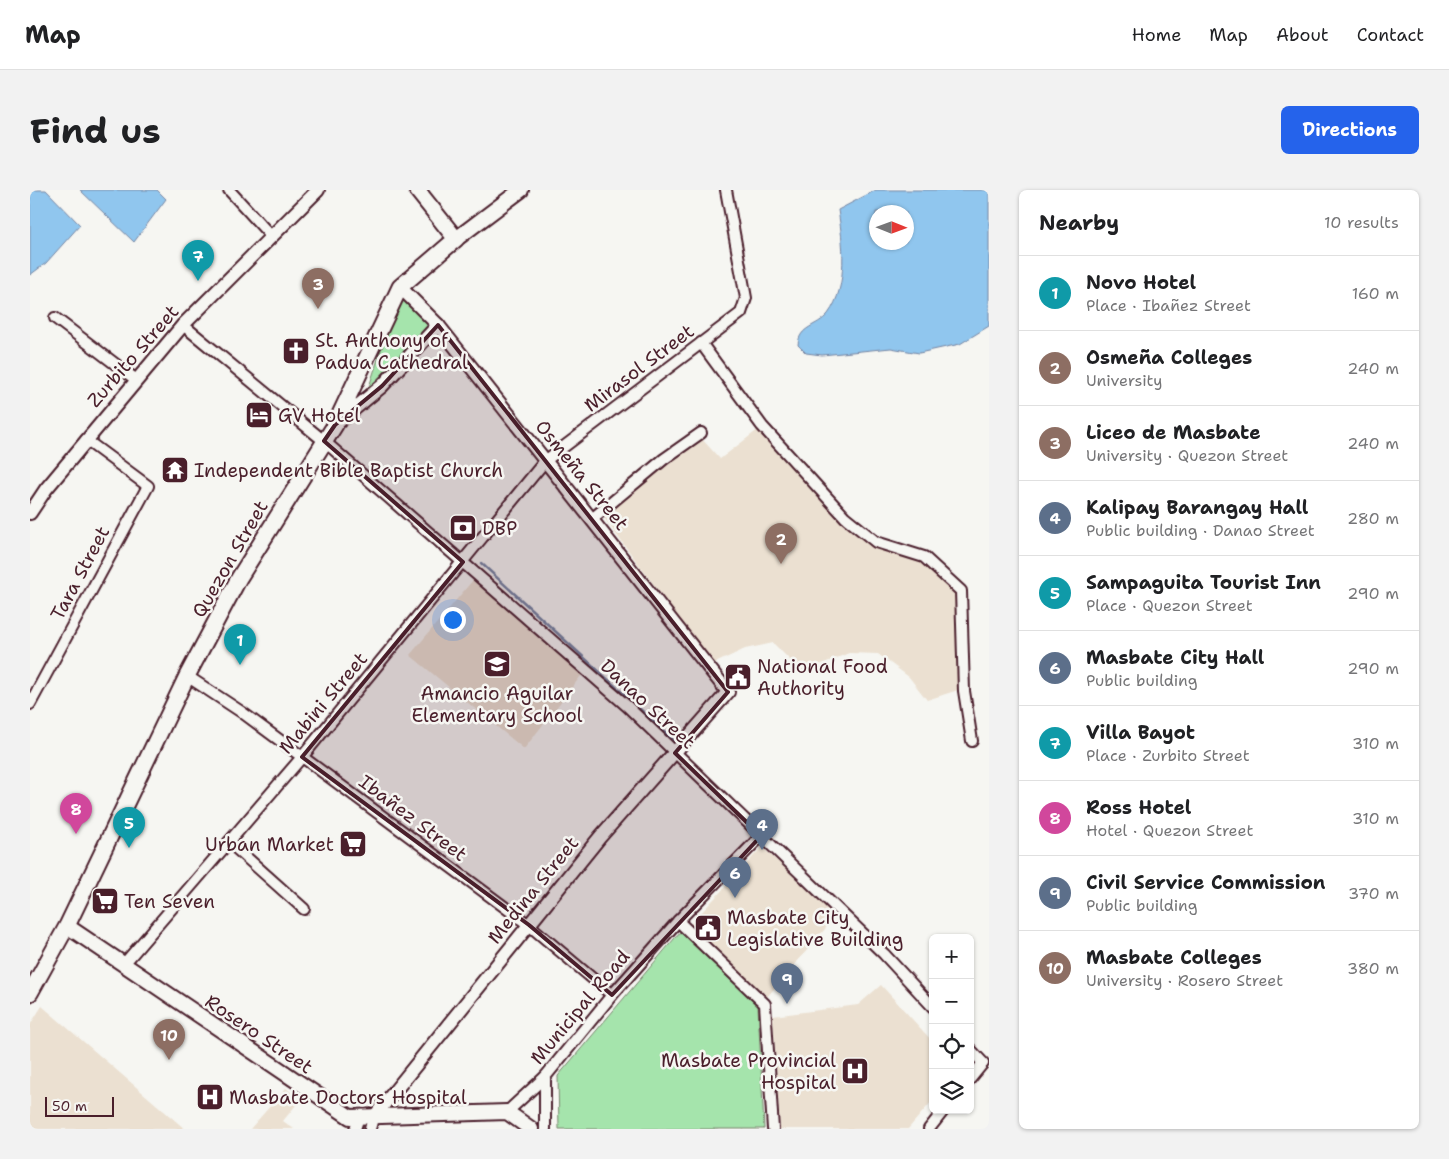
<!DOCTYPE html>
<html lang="en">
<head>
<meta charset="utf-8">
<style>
	body { margin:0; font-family:"Shantell Sans",sans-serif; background:#f2f2f2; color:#202124 }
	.controls { position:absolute; right:15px; bottom:15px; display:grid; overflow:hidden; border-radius:8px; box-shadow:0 1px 4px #0004 }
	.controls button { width:45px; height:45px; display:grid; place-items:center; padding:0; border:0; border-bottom:1px solid #e0e0e0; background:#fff; color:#202124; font:25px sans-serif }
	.compass { position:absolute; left:839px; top:15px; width:45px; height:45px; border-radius:50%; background:#fff; box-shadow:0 1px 4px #0004; rotate:91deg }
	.scale { position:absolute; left:15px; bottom:12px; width:69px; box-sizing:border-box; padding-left:5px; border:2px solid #4a1f2b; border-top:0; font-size:14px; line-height:18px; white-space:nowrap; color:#4a1f2b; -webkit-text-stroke:4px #f6f6f2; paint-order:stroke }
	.you { position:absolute; left:422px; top:429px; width:18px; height:18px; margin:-12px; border:4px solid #fff; border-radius:50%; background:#1a73e8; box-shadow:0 0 0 8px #1a73e833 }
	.badge { display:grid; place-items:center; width:32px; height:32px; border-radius:50%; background:#2563eb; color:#fff; font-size:16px; font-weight:700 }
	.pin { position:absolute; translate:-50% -41px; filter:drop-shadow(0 1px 2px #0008) }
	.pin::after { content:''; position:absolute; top:26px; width:18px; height:15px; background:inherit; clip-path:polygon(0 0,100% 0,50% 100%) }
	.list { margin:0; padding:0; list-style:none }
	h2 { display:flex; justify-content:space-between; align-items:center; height:65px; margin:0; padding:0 20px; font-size:21px }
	h2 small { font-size:16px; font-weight:400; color:#757577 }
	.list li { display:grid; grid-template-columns:32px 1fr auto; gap:15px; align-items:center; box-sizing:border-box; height:75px; padding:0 20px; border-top:1px solid #e0e0e0 }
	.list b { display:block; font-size:19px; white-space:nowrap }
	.list p { margin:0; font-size:16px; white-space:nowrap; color:#757577 }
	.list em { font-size:16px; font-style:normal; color:#757577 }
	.icon { flex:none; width:28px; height:28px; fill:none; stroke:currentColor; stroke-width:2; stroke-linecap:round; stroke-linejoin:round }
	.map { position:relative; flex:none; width:959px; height:939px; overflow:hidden; border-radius:8px }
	header { display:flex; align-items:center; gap:30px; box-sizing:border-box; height:70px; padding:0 25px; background:#fff; border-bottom:1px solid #e0e0e0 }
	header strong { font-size:24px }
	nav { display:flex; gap:28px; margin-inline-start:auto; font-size:18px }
	.intro { display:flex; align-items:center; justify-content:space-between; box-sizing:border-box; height:120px; padding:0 30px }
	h1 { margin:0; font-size:35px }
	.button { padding:12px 22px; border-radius:8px; background:#2563eb; color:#fff; font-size:18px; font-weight:700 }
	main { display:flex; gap:30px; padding:0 30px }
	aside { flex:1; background:#fff; border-radius:8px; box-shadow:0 1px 4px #0004 }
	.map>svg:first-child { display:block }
</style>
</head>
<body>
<header>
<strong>Map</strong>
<nav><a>Home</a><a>Map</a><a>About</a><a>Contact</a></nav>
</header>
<div class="intro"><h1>Find us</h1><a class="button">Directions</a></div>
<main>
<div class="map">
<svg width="959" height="939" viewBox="0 0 959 939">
	<rect width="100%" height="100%" fill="#f6f6f2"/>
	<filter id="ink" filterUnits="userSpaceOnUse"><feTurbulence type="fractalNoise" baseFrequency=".02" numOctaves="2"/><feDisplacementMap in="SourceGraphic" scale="10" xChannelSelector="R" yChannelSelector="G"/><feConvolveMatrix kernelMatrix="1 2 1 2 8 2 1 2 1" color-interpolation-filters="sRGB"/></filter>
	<g filter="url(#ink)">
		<g fill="#ebe0d1">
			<polygon points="729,239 832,348 855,359 883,366 923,398 928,413 928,500 897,510 879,487 848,464 819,463 772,482 743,453 715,459 683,474 571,324 672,249 690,269"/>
			<polygon points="443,390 554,482 494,559 380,465"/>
			<polygon points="732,657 807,725 737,807 659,736"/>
			<polygon points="851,795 903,852 903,910 878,939 750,939 743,826 828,815"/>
			<polygon points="12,816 155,939 0,939 0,835"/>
			<polygon points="256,898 270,910 253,931 264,939 220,939"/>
		</g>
		<g fill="#a5e4ac" stroke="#78826c">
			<polygon points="369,104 401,137 339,197"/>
			<polygon points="650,742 728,816 734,939 529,939 528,886"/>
		</g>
		<g fill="#90c6ee" stroke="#7483a0" fill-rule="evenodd">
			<polygon points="0,0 16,0 50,35 16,73 0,85"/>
			<polygon points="50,0 127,0 136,9 104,52"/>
			<path d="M846 0H959V136L930 154 889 163 861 158 792 165 776 163 768 155C769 136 787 137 798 124 819 96 813 52 808 20ZM876 22V52H846V22Z"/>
		</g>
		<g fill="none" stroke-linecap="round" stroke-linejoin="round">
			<polyline stroke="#7483a0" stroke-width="2.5" points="451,373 647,553"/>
			<g stroke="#4a1f2b" stroke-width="14">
				<g id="minor">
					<polyline points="199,0 241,46"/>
					<polyline points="25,128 105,189"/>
					<polyline points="153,135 294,251 597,516 854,764 903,817"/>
					<polyline points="671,153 732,236 815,327 846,352 894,367 931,401 934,501 942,551"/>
					<polyline points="563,328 634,269 671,243"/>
					<polyline points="157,486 213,523 499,735 582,805"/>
					<polyline points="0,514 118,296 56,250"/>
					<polyline points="199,652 274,719"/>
					<polyline points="648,731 735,814 743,939"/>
					<polyline points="93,775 272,567 515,271 711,123 716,108 696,0"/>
					<polyline points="940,859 953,873"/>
					<polyline points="515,887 515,939"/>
					<polyline points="940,889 953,873"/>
					<polyline points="477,922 515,887 582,805 648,731 731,646"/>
					<polyline points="325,939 329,927"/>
					<polyline points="340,939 343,928"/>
					<polyline points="899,939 914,920"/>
				</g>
			</g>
			<g stroke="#4a1f2b" stroke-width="16">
				<g id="tertiary">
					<polyline points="306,234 352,196 408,135"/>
					<polyline points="0,323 16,299 153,135 288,0"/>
					<polyline points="343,928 570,647 698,502 408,135 370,97"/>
				</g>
			</g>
			<g stroke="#4a1f2b" stroke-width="18">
				<g id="secondary">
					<polyline points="426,49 491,0"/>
					<polyline points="37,736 320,927 477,922 501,939"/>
				</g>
			</g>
			<g stroke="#4a1f2b" stroke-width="19">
				<polyline id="primary" points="0,803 37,736 157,486 209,388 305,235 370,97 426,49 387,0"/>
			</g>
			<use href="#minor" stroke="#f6f6f2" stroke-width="10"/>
			<use href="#tertiary" stroke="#f6f6f2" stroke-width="12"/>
			<use href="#secondary" stroke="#f6f6f2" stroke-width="14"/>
			<use href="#primary" stroke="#f6f6f2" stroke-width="15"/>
		</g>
	</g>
	<path fill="#4a1f2b" fill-opacity="0.2" stroke="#4a1f2b" stroke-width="4" stroke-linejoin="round" d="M408 135 698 502 645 563 731 646 582 805 499 735 272 567 433 372 294 251 305 235 352 196Z"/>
	<defs>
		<g id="church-square" transform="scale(1.4375)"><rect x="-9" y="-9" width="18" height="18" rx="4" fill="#4a1f2b" stroke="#f6f6f2"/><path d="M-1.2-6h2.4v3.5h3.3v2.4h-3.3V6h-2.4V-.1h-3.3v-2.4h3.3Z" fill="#fff"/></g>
		<g id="hotel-square" transform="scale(1.4375)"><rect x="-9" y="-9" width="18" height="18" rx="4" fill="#4a1f2b" stroke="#f6f6f2"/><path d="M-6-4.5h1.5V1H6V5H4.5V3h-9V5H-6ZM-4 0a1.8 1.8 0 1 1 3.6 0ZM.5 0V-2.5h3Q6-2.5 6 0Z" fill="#fff"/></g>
		<g id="temple-square" transform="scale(1.4375)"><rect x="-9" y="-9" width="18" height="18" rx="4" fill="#4a1f2b" stroke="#f6f6f2"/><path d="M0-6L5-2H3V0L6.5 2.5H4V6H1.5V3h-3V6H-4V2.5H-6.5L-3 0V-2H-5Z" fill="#fff"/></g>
		<g id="bank-square" transform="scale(1.4375)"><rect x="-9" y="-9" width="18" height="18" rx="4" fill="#4a1f2b" stroke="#f6f6f2"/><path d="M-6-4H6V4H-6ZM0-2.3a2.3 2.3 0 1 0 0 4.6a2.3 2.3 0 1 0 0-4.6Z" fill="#fff"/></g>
		<g id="school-square" transform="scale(1.4375)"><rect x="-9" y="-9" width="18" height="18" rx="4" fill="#4a1f2b" stroke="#f6f6f2"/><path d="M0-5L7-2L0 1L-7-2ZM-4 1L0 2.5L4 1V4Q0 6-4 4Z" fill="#fff"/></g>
		<g id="civic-square" transform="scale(1.4375)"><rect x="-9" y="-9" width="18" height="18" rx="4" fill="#4a1f2b" stroke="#f6f6f2"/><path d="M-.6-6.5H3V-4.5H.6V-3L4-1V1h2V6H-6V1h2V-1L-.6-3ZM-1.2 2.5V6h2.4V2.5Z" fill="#fff"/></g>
		<g id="supermarket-square" transform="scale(1.4375)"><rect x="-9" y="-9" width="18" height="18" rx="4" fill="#4a1f2b" stroke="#f6f6f2"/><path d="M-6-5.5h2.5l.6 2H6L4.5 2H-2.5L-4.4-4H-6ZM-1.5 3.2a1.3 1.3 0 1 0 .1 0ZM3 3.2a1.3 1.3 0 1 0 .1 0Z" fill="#fff"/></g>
		<g id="hospital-square" transform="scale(1.4375)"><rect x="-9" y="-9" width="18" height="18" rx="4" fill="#4a1f2b" stroke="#f6f6f2"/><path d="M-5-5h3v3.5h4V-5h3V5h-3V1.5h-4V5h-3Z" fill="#fff"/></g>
	</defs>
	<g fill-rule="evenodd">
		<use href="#church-square" x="266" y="161"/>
		<use href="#hotel-square" x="229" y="225"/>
		<use href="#temple-square" x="145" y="280"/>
		<use href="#bank-square" x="433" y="338"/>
		<use href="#school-square" x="467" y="474"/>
		<use href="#civic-square" x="708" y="487"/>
		<use href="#supermarket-square" x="323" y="654"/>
		<use href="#supermarket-square" x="75" y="711"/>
		<use href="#civic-square" x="678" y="738"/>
		<use href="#hospital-square" x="825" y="881"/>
		<use href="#hospital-square" x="180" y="907"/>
	</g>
	<g text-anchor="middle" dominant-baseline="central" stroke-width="5" stroke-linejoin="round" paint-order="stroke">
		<g font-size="19" fill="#4a1f2b" stroke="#f6f6f2" text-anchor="start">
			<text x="285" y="150">St. Anthony of<tspan x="285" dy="22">Padua Cathedral</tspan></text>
			<text x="248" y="225">GV Hotel</text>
			<text x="164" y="280">Independent Bible Baptist Church</text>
			<text x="452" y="338">DBP</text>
			<text x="727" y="476">National Food<tspan x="727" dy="22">Authority</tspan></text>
			<text x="467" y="503" text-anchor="middle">Amancio Aguilar<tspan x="467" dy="22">Elementary School</tspan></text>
			<text x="304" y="654" text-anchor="end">Urban Market</text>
			<text x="94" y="711">Ten Seven</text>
			<text x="697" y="727">Masbate City<tspan x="697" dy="22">Legislative Building</tspan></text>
			<text x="806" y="870" text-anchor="end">Masbate Provincial<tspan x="806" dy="22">Hospital</tspan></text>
			<text x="199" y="907">Masbate Doctors Hospital</text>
		</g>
		<g font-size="19" fill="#4a1f2b" stroke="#f6f6f2">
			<text transform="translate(103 166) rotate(-49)">Zurbito Street</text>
			<text transform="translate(609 178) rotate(-37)">Mirasol Street</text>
			<text transform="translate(552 285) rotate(51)">Osmeña Street</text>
			<text transform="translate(200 369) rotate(-60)">Quezon Street</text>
			<text transform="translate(50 383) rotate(-62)">Tara Street</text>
			<text transform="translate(293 513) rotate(-50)">Mabini Street</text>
			<text transform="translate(618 514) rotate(43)">Danao Street</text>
			<text transform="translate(383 628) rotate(37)">Ibañez Street</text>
			<text transform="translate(503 700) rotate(-51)">Medina Street</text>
			<text transform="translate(550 817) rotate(-50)">Municipal Road</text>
			<text transform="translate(229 844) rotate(34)">Rosero Street</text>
		</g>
	</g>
</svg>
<div class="controls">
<button>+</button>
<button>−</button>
<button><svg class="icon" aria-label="locate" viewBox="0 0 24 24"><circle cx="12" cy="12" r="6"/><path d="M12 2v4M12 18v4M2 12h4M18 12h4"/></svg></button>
<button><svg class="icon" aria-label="layers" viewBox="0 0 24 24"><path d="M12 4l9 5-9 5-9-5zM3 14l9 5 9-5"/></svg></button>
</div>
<svg class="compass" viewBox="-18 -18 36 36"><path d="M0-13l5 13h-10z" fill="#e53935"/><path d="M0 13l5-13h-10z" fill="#757577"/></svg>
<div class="scale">50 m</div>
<div class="you"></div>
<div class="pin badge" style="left:210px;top:475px;background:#0f9aa8">1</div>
<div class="pin badge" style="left:751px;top:374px;background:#8d6e63">2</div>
<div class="pin badge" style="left:288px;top:119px;background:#8d6e63">3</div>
<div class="pin badge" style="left:732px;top:660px;background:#5c6f8a">4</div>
<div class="pin badge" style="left:99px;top:658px;background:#0f9aa8">5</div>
<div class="pin badge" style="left:705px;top:708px;background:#5c6f8a">6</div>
<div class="pin badge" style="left:168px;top:91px;background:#0f9aa8">7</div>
<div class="pin badge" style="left:46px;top:644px;background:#d1479c">8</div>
<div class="pin badge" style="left:757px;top:814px;background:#5c6f8a">9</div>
<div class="pin badge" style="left:139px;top:870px;background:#8d6e63">10</div>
</div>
<aside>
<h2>Nearby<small>10 results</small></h2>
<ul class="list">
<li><span class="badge" style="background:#0f9aa8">1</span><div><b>Novo Hotel</b><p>Place · Ibañez Street</p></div><em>160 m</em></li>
<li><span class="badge" style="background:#8d6e63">2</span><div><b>Osmeña Colleges</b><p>University</p></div><em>240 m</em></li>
<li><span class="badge" style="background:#8d6e63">3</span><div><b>Liceo de Masbate</b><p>University · Quezon Street</p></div><em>240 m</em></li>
<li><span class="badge" style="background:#5c6f8a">4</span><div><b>Kalipay Barangay Hall</b><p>Public building · Danao Street</p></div><em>280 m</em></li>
<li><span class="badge" style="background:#0f9aa8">5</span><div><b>Sampaguita Tourist Inn</b><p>Place · Quezon Street</p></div><em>290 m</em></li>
<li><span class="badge" style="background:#5c6f8a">6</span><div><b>Masbate City Hall</b><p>Public building</p></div><em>290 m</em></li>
<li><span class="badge" style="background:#0f9aa8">7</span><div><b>Villa Bayot</b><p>Place · Zurbito Street</p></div><em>310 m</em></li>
<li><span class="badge" style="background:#d1479c">8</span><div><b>Ross Hotel</b><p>Hotel · Quezon Street</p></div><em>310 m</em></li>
<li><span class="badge" style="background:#5c6f8a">9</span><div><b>Civil Service Commission</b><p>Public building</p></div><em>370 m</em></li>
<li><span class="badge" style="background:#8d6e63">10</span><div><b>Masbate Colleges</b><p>University · Rosero Street</p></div><em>380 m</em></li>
</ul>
</aside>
</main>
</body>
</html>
